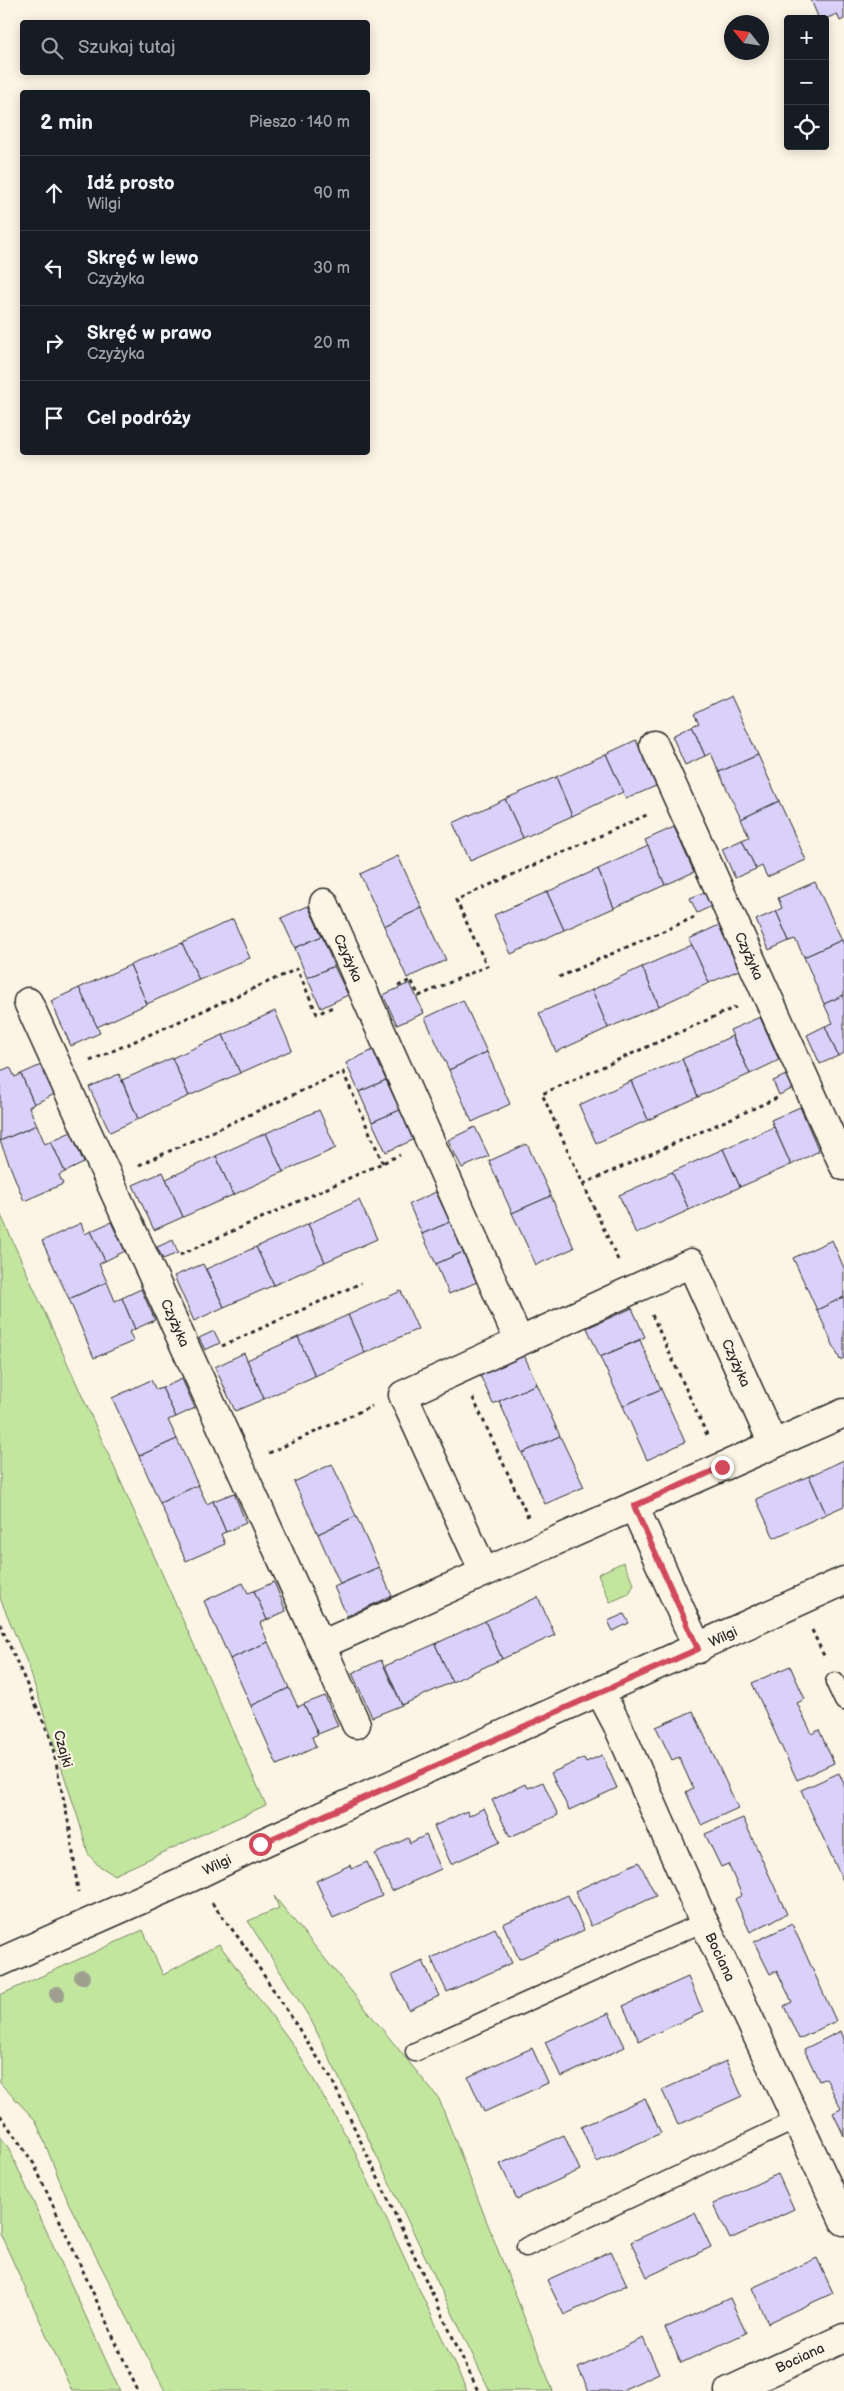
<!DOCTYPE html>
<html lang="pl">
<head>
<meta charset="utf-8">
<style>
	body { margin:0; font-family:"Balsamiq Sans",sans-serif; background:#20242c; color:#f1f3f6 }
	.controls { position:absolute; right:15px; top:15px; display:grid; overflow:hidden; border-radius:5px; box-shadow:0 2px 12px #0003 }
	.controls button { width:45px; height:45px; display:grid; place-items:center; padding:0; border:0; border-bottom:1px solid #363941; background:#171b24; color:#f1f3f6; font:25px sans-serif }
	.compass { position:absolute; left:724px; top:15px; width:45px; height:45px; border-radius:50%; background:#171b24; box-shadow:0 2px 12px #0003; rotate:300deg }
	.stop { position:absolute; width:15px; height:15px; margin:-11px; border:4px solid #d1495b; border-radius:50%; background:#fff }
	.stop.end { background:#d1495b; border-color:#fff; box-shadow:0 1px 5px #0008 }
	.list { margin:0; padding:0; list-style:none }
	h2 { display:flex; justify-content:space-between; align-items:center; height:65px; margin:0; padding:0 20px; font-size:21px }
	h2 small { font-size:16px; font-weight:400; color:#9ea1a6 }
	.list li { display:grid; grid-template-columns:32px 1fr auto; gap:15px; align-items:center; box-sizing:border-box; height:75px; padding:0 20px; border-top:1px solid #363941 }
	.list b { display:block; font-size:19px; white-space:nowrap }
	.list p { margin:0; font-size:16px; white-space:nowrap; color:#9ea1a6 }
	.list em { font-size:16px; font-style:normal; color:#9ea1a6 }
	.icon { flex:none; width:28px; height:28px; fill:none; stroke:currentColor; stroke-width:2; stroke-linecap:round; stroke-linejoin:round }
	.map { position:relative; flex:none; width:844px; height:2391px; overflow:hidden }
	.search { position:absolute; background:#171b24; box-shadow:0 2px 12px #0003; left:20px; top:20px; width:350px; height:55px; display:flex; align-items:center; gap:12px; box-sizing:border-box; padding:0 18px; border-radius:5px; color:#9ea1a6; font-size:19px }
	.panel { position:absolute; background:#171b24; box-shadow:0 2px 12px #0003; left:20px; top:90px; width:350px; height:365px; border-radius:5px }
	.map>svg:first-child { display:block }
</style>
</head>
<body>
<div class="map">
<svg width="844" height="2391" viewBox="0 0 844 2391">
	<rect width="100%" height="100%" fill="#fcf5e5"/>
	<filter id="ink" filterUnits="userSpaceOnUse"><feTurbulence type="fractalNoise" baseFrequency=".02" numOctaves="2"/><feDisplacementMap in="SourceGraphic" scale="10" xChannelSelector="R" yChannelSelector="G"/><feConvolveMatrix kernelMatrix="1 2 1 2 8 2 1 2 1" color-interpolation-filters="sRGB"/></filter>
	<g filter="url(#ink)">
		<g fill="#c3e69f" stroke="#778865">
			<polygon points="0,1213 266,1805 114,1875 98,1865 88,1854 80,1824 28,1665 0,1598"/>
			<polygon points="623,1562 634,1584 629,1594 610,1602 598,1574"/>
			<polygon points="274,1896 439,2099 553,2391 490,2391 311,2020 248,1921 279,1908"/>
			<polygon points="143,1930 163,1975 219,1944 294,2046 351,2144 467,2391 165,2391 69,2204 36,2121 0,2083 0,1995"/>
			<polygon points="0,2136 8,2147 120,2391 72,2391 0,2233"/>
		</g>
		<g fill="#d9d1f9" stroke="#2b2b2b">
			<polygon points="811,0 844,0 844,19 840,21 837,14 825,19 819,19"/>
			<polygon points="731,696 758,755 719,772 711,753 705,756 692,726 699,723 694,714"/>
			<polygon points="692,726 705,756 685,765 672,736"/>
			<polygon points="636,740 656,786 626,799 606,754"/>
			<polygon points="606,754 623,792 572,816 556,777"/>
			<polygon points="758,755 779,801 741,819 719,772"/>
			<polygon points="556,777 572,816 523,838 505,799"/>
			<polygon points="505,799 523,838 470,861 453,823"/>
			<polygon points="779,801 806,860 767,877 762,866 756,869 742,840 749,837 741,819"/>
			<polygon points="674,827 694,872 665,885 645,840"/>
			<polygon points="742,840 756,869 735,878 722,849"/>
			<polygon points="648,846 665,885 614,908 598,869"/>
			<polygon points="398,856 422,908 384,926 360,874"/>
			<polygon points="598,869 614,908 564,930 547,892"/>
			<polygon points="815,882 842,940 804,957 795,939 789,941 776,911 782,908 778,898"/>
			<polygon points="547,892 564,930 511,954 494,915"/>
			<polygon points="705,892 712,906 697,913 690,898"/>
			<polygon points="308,906 322,936 295,948 281,918"/>
			<polygon points="422,908 446,960 407,978 384,926"/>
			<polygon points="776,911 789,941 769,950 756,920"/>
			<polygon points="233,919 250,958 199,980 182,943"/>
			<polygon points="719,925 739,970 709,983 689,939"/>
			<polygon points="322,936 334,966 307,978 295,948"/>
			<polygon points="842,940 844,945 844,995 824,1004 804,957"/>
			<polygon points="182,943 199,980 147,1004 130,965"/>
			<polygon points="692,945 709,983 659,1006 642,967"/>
			<polygon points="130,965 147,1004 97,1027 79,988"/>
			<polygon points="334,966 348,995 321,1008 307,978"/>
			<polygon points="642,967 659,1006 608,1028 592,990"/>
			<polygon points="410,983 424,1013 397,1025 383,995"/>
			<polygon points="79,988 100,1033 71,1046 51,1001"/>
			<polygon points="592,990 608,1028 556,1052 539,1013"/>
			<polygon points="844,995 844,1053 838,1056 825,1026 833,1023 824,1004"/>
			<polygon points="463,1000 487,1052 449,1070 425,1018"/>
			<polygon points="275,1011 292,1050 240,1073 223,1035"/>
			<polygon points="760,1017 779,1060 750,1074 730,1030"/>
			<polygon points="825,1026 838,1056 820,1064 807,1035"/>
			<polygon points="223,1035 240,1073 189,1096 172,1058"/>
			<polygon points="732,1036 750,1074 698,1097 682,1059"/>
			<polygon points="373,1050 386,1080 359,1092 346,1063"/>
			<polygon points="487,1052 510,1104 472,1122 449,1070"/>
			<polygon points="172,1058 189,1096 138,1119 122,1080"/>
			<polygon points="682,1059 698,1097 648,1120 631,1081"/>
			<polygon points="41,1065 55,1094 34,1104 21,1074"/>
			<polygon points="10,1067 15,1077 21,1074 34,1104 29,1107 37,1125 0,1141 0,1071"/>
			<polygon points="119,1074 138,1119 110,1132 89,1087"/>
			<polygon points="788,1074 794,1088 779,1095 773,1081"/>
			<polygon points="386,1080 400,1110 372,1122 359,1092"/>
			<polygon points="631,1081 648,1120 596,1143 579,1105"/>
			<polygon points="800,1107 819,1151 791,1165 771,1120"/>
			<polygon points="319,1110 336,1148 283,1172 266,1133"/>
			<polygon points="400,1110 413,1140 386,1152 372,1122"/>
			<polygon points="37,1125 45,1144 51,1141 65,1172 59,1175 63,1184 24,1201 0,1141"/>
			<polygon points="475,1127 489,1156 462,1168 448,1140"/>
			<polygon points="774,1127 791,1165 740,1187 723,1149"/>
			<polygon points="71,1132 84,1163 65,1172 51,1141"/>
			<polygon points="266,1133 283,1172 233,1195 216,1156"/>
			<polygon points="527,1144 551,1196 512,1213 489,1161"/>
			<polygon points="723,1149 740,1187 689,1210 672,1172"/>
			<polygon points="216,1156 233,1195 183,1217 166,1179"/>
			<polygon points="163,1172 183,1217 154,1230 133,1185"/>
			<polygon points="672,1172 689,1210 636,1234 619,1195"/>
			<polygon points="436,1192 450,1222 422,1234 409,1204"/>
			<polygon points="551,1196 574,1248 536,1265 512,1213"/>
			<polygon points="359,1200 377,1239 325,1262 308,1224"/>
			<polygon points="111,1222 125,1251 105,1261 91,1231"/>
			<polygon points="450,1222 463,1252 436,1264 422,1234"/>
			<polygon points="81,1223 85,1234 91,1231 105,1261 99,1264 107,1282 69,1299 42,1241"/>
			<polygon points="308,1224 325,1262 274,1285 256,1247"/>
			<polygon points="173,1240 178,1253 163,1259 157,1247"/>
			<polygon points="832,1240 844,1268 844,1297 817,1310 793,1258"/>
			<polygon points="256,1247 274,1285 224,1307 206,1269"/>
			<polygon points="463,1252 477,1282 449,1294 436,1264"/>
			<polygon points="203,1264 224,1307 194,1321 174,1276"/>
			<polygon points="107,1282 115,1301 122,1298 135,1329 129,1332 134,1341 94,1358 69,1299"/>
			<polygon points="141,1289 155,1320 135,1329 122,1298"/>
			<polygon points="401,1291 418,1329 365,1353 348,1315"/>
			<polygon points="844,1297 844,1358 840,1360 817,1310"/>
			<polygon points="632,1308 645,1337 600,1357 587,1328"/>
			<polygon points="348,1315 365,1353 315,1376 298,1337"/>
			<polygon points="214,1331 220,1343 205,1350 199,1338"/>
			<polygon points="298,1337 315,1376 264,1399 247,1360"/>
			<polygon points="640,1340 661,1389 623,1406 600,1357"/>
			<polygon points="244,1353 264,1399 235,1411 215,1367"/>
			<polygon points="524,1355 537,1384 493,1404 480,1375"/>
			<polygon points="182,1379 195,1408 176,1417 162,1388"/>
			<polygon points="151,1380 156,1390 162,1388 176,1417 168,1420 177,1439 139,1456 112,1398"/>
			<polygon points="537,1384 560,1436 522,1453 499,1401"/>
			<polygon points="661,1389 685,1442 647,1460 623,1406"/>
			<polygon points="560,1436 584,1487 545,1504 522,1453"/>
			<polygon points="177,1439 198,1485 160,1503 139,1456"/>
			<polygon points="844,1460 844,1506 826,1514 809,1476"/>
			<polygon points="332,1464 356,1516 318,1534 294,1482"/>
			<polygon points="809,1476 826,1514 774,1538 756,1499"/>
			<polygon points="198,1485 207,1504 213,1501 226,1532 221,1534 225,1544 186,1561 160,1503"/>
			<polygon points="234,1493 246,1523 226,1532 213,1501"/>
			<polygon points="356,1516 379,1567 340,1584 318,1534"/>
			<polygon points="379,1567 392,1596 347,1616 334,1587"/>
			<polygon points="274,1582 286,1611 267,1620 254,1591"/>
			<polygon points="243,1583 248,1593 254,1591 267,1620 260,1623 268,1642 230,1659 204,1601"/>
			<polygon points="538,1597 555,1635 502,1659 485,1621"/>
			<polygon points="624,1614 629,1623 613,1631 608,1621"/>
			<polygon points="485,1621 502,1659 452,1682 435,1644"/>
			<polygon points="268,1642 289,1688 251,1706 230,1659"/>
			<polygon points="435,1644 452,1682 402,1705 385,1666"/>
			<polygon points="381,1660 402,1705 372,1717 352,1673"/>
			<polygon points="790,1666 805,1699 797,1703 812,1734 819,1730 834,1763 797,1780 752,1683"/>
			<polygon points="289,1688 298,1707 304,1704 318,1734 312,1737 316,1747 277,1765 251,1706"/>
			<polygon points="325,1696 338,1726 318,1734 304,1704"/>
			<polygon points="693,1711 738,1808 701,1825 686,1792 693,1788 679,1757 672,1760 656,1727"/>
			<polygon points="602,1755 617,1788 569,1810 551,1773 584,1758 586,1762"/>
			<polygon points="839,1773 844,1784 844,1883 801,1790"/>
			<polygon points="543,1782 558,1815 510,1837 492,1800 525,1784 528,1788"/>
			<polygon points="484,1808 500,1842 451,1864 434,1826 467,1811 469,1816"/>
			<polygon points="743,1818 787,1914 750,1932 735,1899 742,1895 728,1864 721,1867 705,1834"/>
			<polygon points="426,1835 441,1869 392,1891 375,1854 408,1838 410,1843"/>
			<polygon points="367,1862 382,1896 333,1918 316,1881 350,1865 351,1869"/>
			<polygon points="639,1862 656,1896 591,1926 575,1891"/>
			<polygon points="568,1895 584,1930 519,1959 503,1924"/>
			<polygon points="792,1924 836,2021 799,2039 784,2006 792,2002 777,1971 770,1974 754,1942"/>
			<polygon points="495,1928 512,1963 447,1992 431,1958"/>
			<polygon points="423,1961 439,1996 409,2010 392,1975"/>
			<polygon points="688,1977 703,2012 639,2041 623,2006"/>
			<polygon points="609,2013 625,2047 561,2077 545,2042"/>
			<polygon points="841,2031 844,2039 844,2136 833,2113 841,2109 826,2078 819,2081 804,2049"/>
			<polygon points="532,2048 548,2083 484,2112 468,2077"/>
			<polygon points="726,2061 742,2096 678,2125 662,2090"/>
			<polygon points="645,2098 661,2133 597,2162 581,2127"/>
			<polygon points="564,2135 580,2170 517,2199 500,2164"/>
			<polygon points="778,2174 794,2209 730,2239 713,2204"/>
			<polygon points="695,2213 711,2247 647,2277 631,2242"/>
			<polygon points="611,2251 627,2285 564,2315 547,2280"/>
			<polygon points="817,2258 833,2293 768,2323 752,2288"/>
			<polygon points="730,2298 746,2333 681,2363 665,2328"/>
			<polygon points="643,2338 659,2373 620,2391 589,2391 578,2368"/>
		</g>
		<g fill="none" stroke-linecap="round" stroke-linejoin="round">
			<g stroke="#2b2b2b" stroke-width="21">
				<g id="service">
					<polyline points="835,1682 844,1701"/>
					<polyline points="415,2052 704,1922"/>
					<polyline points="526,2247 796,2120"/>
				</g>
			</g>
			<g stroke="#2b2b2b" stroke-width="31">
				<g id="minor">
					<polyline points="654,745 844,1166"/>
					<polyline points="324,903 519,1341"/>
					<polyline points="28,1002 321,1645"/>
					<polyline points="634,1506 844,1413"/>
					<polyline points="484,1572 403,1395 691,1263 773,1444"/>
					<polyline points="600,1692 617,1724 704,1922 844,2221"/>
					<polyline points="356,1724 321,1645 634,1506 698,1649"/>
					<polyline points="0,1962 192,1877 260,1844 844,1581"/>
					<polyline points="729,2391 844,2338"/>
				</g>
			</g>
			<g stroke="#2b2b2b" stroke-width="3" stroke-dasharray="4 4" stroke-linecap="butt">
				<polyline points="559,977 695,917"/>
				<polyline points="398,986 411,980 419,996 487,966 456,900 649,814"/>
				<polyline points="90,1061 297,969 317,1014 335,1006"/>
				<polyline points="139,1165 343,1072 383,1163"/>
				<polyline points="583,1184 777,1098"/>
				<polyline points="180,1255 400,1155"/>
				<polyline points="618,1260 542,1094 736,1007"/>
				<polyline points="652,1315 708,1437"/>
				<polyline points="222,1346 361,1283"/>
				<polyline points="473,1398 528,1517"/>
				<polyline points="269,1453 372,1406"/>
				<polyline points="0,1624 51,1739 70,1830 78,1892"/>
				<polyline points="812,1630 825,1658"/>
				<polyline points="212,1903 244,1945 331,2078 478,2391"/>
				<polyline points="0,2115 34,2164 138,2391"/>
			</g>
			<use href="#service" stroke="#fcf5e5" stroke-width="18"/>
			<use href="#minor" stroke="#fcf5e5" stroke-width="28"/>
		</g>
		<g fill="#9ea08f">
			<circle cx="82" cy="1977" r="8"/>
			<circle cx="57" cy="1994" r="8"/>
		</g>
	</g>
	<g fill="none" stroke-linecap="round" stroke-linejoin="round" filter="url(#ink)">
		<polyline stroke="#d1495b" stroke-width="6" points="260,1844 698,1649 634,1506 722,1467"/>
	</g>
	<g text-anchor="middle" dominant-baseline="central" stroke-width="4.5" stroke-linejoin="round" paint-order="stroke">
		<g font-size="14" fill="#2b2b2b" stroke="#fcf5e5">
			<text transform="translate(749 956) rotate(66)">Czyżyka</text>
			<text transform="translate(348 958) rotate(66)">Czyżyka</text>
			<text transform="translate(175 1323) rotate(66)">Czyżyka</text>
			<text transform="translate(736 1363) rotate(66)">Czyżyka</text>
			<text transform="translate(723 1637) rotate(-25)">Wilgi</text>
			<text transform="translate(63 1749) rotate(75)">Czajki</text>
			<text transform="translate(217 1865) rotate(-26)">Wilgi</text>
			<text transform="translate(720 1957) rotate(65)">Bociana</text>
			<text transform="translate(800 2358) rotate(-25)">Bociana</text>
		</g>
	</g>
</svg>
<div class="controls">
<button>+</button>
<button>−</button>
<button><svg class="icon" aria-label="locate" viewBox="0 0 24 24"><circle cx="12" cy="12" r="6"/><path d="M12 2v4M12 18v4M2 12h4M18 12h4"/></svg></button>
</div>
<svg class="compass" viewBox="-18 -18 36 36"><path d="M0-13l5 13h-10z" fill="#e53935"/><path d="M0 13l5-13h-10z" fill="#9ea1a6"/></svg>
<div class="stop" style="left:260px;top:1844px"></div>
<div class="stop end" style="left:722px;top:1467px"></div>
<div class="search"><svg class="icon" aria-label="search" viewBox="0 0 24 24"><circle cx="10" cy="10" r="6"/><path d="M15 15l6 6"/></svg>Szukaj tutaj</div>
<section class="panel">
<h2>2 min<small>Pieszo · 140 m</small></h2>
<ul class="list">
<li><svg class="icon" aria-label="ahead" viewBox="0 0 24 24"><path d="M12 20V5M6 11l6-6 6 6"/></svg><div><b>Idź prosto</b><p>Wilgi</p></div><em>90 m</em></li>
<li><svg class="icon" aria-label="left" viewBox="0 0 24 24"><path d="M17 20v-9H6M10 6l-5 5 5 5"/></svg><div><b>Skręć w lewo</b><p>Czyżyka</p></div><em>30 m</em></li>
<li><svg class="icon" aria-label="right" viewBox="0 0 24 24"><path d="M7 20v-9h11M14 6l5 5-5 5"/></svg><div><b>Skręć w prawo</b><p>Czyżyka</p></div><em>20 m</em></li>
<li><svg class="icon" aria-label="arrive" viewBox="0 0 24 24"><path d="M6 21V4h12l-3 4 3 4H6"/></svg><div><b>Cel podróży</b></div></li>
</ul>
</section>
</div>
</body>
</html>
